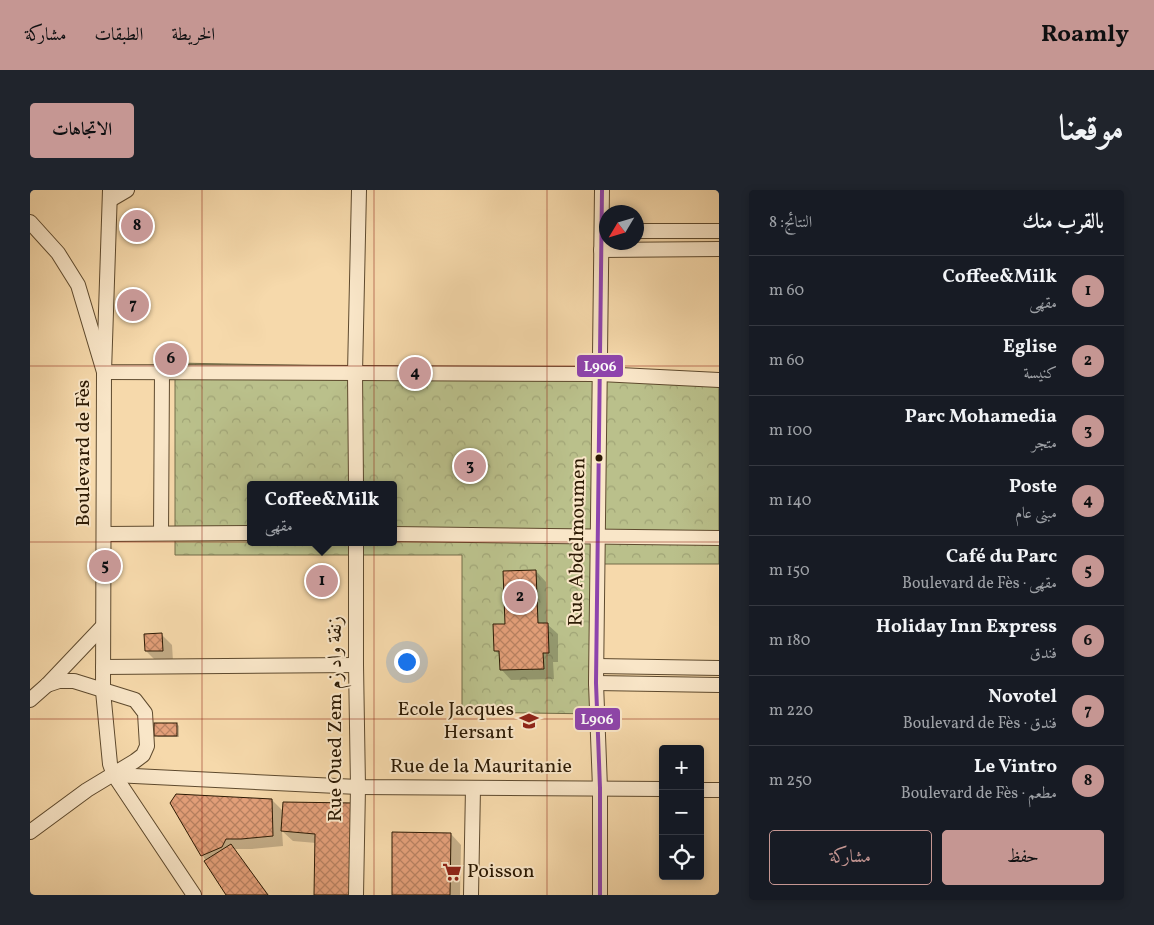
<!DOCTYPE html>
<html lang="ar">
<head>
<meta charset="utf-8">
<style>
	body { margin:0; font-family:Vollkorn,Amiri,serif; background:#20242c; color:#f1f3f6; direction:rtl }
	.controls { position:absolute; right:15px; bottom:15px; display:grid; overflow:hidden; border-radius:5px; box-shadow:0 2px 8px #0003 }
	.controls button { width:45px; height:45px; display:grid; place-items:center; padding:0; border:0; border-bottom:1px solid #363941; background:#171b24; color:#f1f3f6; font:25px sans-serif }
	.compass { position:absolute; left:569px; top:15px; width:45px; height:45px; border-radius:50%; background:#171b24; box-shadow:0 2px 8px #0003; rotate:232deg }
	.you { position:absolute; left:376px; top:471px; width:18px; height:18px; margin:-12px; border:4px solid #fff; border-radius:50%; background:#1a73e8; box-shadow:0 0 0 8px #1a73e833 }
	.badge { display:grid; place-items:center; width:32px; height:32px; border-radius:50%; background:#c59692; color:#111; font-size:16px; font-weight:700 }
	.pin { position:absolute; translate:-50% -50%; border:2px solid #fff; box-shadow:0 1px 5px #0006 }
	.popup { position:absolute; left:217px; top:291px; width:150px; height:65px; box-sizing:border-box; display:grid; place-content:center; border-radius:5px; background:#171b24; filter:drop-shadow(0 1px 4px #0005); font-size:16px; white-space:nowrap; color:#9ea1a6 }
	.popup b { font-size:19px; color:#f1f3f6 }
	.popup::after { content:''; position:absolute; left:50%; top:100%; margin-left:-10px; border:10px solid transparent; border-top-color:#171b24 }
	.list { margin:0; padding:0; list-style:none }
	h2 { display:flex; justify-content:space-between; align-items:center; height:65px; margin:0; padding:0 20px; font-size:21px }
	h2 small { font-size:16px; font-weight:400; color:#9ea1a6 }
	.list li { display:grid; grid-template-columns:32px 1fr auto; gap:15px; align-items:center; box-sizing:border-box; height:70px; padding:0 20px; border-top:1px solid #363941 }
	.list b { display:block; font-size:19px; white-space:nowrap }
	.list p { margin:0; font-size:16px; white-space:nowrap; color:#9ea1a6 }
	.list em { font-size:16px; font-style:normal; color:#9ea1a6 }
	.actions { display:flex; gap:10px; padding:15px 20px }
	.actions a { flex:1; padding:11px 0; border:1px solid #c59692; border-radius:5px; text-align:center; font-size:18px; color:#c59692 }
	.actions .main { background:#c59692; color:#111 }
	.icon { flex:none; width:28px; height:28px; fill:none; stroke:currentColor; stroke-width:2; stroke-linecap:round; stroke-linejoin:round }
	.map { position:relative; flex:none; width:689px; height:705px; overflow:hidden; direction:ltr; border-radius:5px }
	header { display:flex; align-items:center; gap:30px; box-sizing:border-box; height:70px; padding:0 25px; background:#c59692; color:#111 }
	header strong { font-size:24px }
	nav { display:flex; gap:28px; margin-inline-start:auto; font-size:18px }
	.intro { display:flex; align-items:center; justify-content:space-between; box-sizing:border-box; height:120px; padding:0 30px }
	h1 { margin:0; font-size:35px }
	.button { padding:12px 22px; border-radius:5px; background:#c59692; color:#111; font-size:18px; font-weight:700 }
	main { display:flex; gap:30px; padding:0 30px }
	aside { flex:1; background:#171b24; border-radius:5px; box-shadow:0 2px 8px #0003 }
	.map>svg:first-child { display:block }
</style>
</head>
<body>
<header>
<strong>Roamly</strong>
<nav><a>الخريطة</a><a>الطبقات</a><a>مشاركة</a></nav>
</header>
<div class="intro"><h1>موقعنا</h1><a class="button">الاتجاهات</a></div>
<main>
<aside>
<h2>بالقرب منك<small>النتائج: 8</small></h2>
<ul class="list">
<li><span class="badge">1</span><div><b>Coffee&amp;Milk</b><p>مقهى</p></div><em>60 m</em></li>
<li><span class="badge">2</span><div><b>Eglise</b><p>كنيسة</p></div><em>60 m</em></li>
<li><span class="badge">3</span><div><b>Parc Mohamedia</b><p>متجر</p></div><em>100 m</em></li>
<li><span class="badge">4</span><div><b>Poste</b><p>مبنى عام</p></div><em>140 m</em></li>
<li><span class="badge">5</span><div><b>Café du Parc</b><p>مقهى · Boulevard de Fès</p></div><em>150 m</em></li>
<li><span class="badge">6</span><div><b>Holiday Inn Express</b><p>فندق</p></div><em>180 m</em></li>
<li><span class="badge">7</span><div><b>Novotel</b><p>فندق · Boulevard de Fès</p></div><em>220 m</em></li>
<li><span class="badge">8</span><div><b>Le Vintro</b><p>مطعم · Boulevard de Fès</p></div><em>250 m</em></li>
</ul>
<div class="actions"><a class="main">حفظ</a><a>مشاركة</a></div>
</aside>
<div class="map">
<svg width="689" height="705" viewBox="0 0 689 705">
	<defs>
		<pattern id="park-crowns" width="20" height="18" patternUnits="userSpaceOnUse" patternTransform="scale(1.25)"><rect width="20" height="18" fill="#bac08b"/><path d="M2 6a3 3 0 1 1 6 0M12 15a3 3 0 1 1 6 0" fill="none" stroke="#a0a476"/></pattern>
		<pattern id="building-cross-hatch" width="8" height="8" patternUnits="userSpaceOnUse" patternTransform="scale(1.25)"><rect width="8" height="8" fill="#e4a07a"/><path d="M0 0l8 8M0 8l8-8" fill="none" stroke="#b98262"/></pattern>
	</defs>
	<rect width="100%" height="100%" fill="#f6d9ab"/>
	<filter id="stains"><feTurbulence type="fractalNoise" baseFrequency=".004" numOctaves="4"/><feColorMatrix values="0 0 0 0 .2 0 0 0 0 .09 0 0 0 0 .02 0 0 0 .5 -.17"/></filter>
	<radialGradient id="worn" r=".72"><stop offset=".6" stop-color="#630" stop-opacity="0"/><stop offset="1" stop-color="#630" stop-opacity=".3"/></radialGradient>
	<path fill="url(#park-crowns)" stroke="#736d48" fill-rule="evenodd" d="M145 173 689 183V374H571L567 524 432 522V365H145ZM221 295H363V352H221Z"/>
	<g fill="#0003">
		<polygon points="506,381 516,392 517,434 528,444 528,472 523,472 524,489 481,490 471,479 471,466 465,461 476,435"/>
		<polygon points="132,445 142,455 143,471 126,471 116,461"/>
		<polygon points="147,534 149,536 149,547 128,547 126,545"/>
		<polygon points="242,610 254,622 323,615 285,705 286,653 263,651 252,641 253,656 222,659 204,659 239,705 197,705 141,614"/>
		<polygon points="421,644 431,655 430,705 363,705"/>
	</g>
	<g fill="url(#building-cross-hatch)" stroke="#2c1a04">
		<polygon points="506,380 508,433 518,433 519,463 513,463 514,479 470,480 469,461 464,461 463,434 475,434 473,381"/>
		<polygon points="132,443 133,461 115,461 114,444"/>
		<rect x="124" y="533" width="23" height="13"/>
		<polygon points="146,604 242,609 243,646 211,649 196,649 192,657 171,666 140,613"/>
		<polygon points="253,612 323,613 320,705 284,705 285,644 251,641"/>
		<polygon points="362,642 421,643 420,705 362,705"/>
		<polygon points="201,654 238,705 196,705 174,671"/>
	</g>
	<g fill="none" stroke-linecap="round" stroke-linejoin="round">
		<g stroke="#5e4a2e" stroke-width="16">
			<g id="minor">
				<polyline points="80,0 74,182 73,501 80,574 84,585 164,705"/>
				<polyline points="80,10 97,0"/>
				<polyline points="0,32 28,63 48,95 74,182 570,184 689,190"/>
				<polyline points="606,41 689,41"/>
				<polyline points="571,60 689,59"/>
				<polyline points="326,295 325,183 329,0"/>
				<polyline points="131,343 132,182"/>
				<polyline points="74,344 221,343"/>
				<polyline points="363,344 689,348"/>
				<polyline points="567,476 689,478"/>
				<polyline points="73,477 326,475"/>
				<polyline points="566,493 689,495"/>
				<polyline points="0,510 17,495 73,436"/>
				<polyline points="84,585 328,597 633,599"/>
				<polyline points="670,600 689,600"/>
				<polyline points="0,642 57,600 105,571 113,565 117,556 115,523 105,510 44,491 29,491 17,495"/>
				<polyline points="326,705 328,597 326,475 326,352"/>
				<polyline points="441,705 443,598"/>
				<polyline points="570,705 570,598 566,493 572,0"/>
			</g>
		</g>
		<use href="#minor" stroke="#f9e6c8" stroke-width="14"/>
		<g stroke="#f9e6c8" stroke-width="8">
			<polyline id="bus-1" points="570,705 570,598 566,493 572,0"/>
		</g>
		<use href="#bus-1" stroke="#8e44ad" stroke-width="4"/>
	</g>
	<path fill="none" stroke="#8f2418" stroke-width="1" stroke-opacity="0.55" d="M172 0V705M344 0V705M517 0V705M0 176H689M0 352H689M0 529H689"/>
	<defs>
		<g id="school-bare" transform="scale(1.5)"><path d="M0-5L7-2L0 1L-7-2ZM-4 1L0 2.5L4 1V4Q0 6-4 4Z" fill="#8f2418" stroke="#f9e6c8" stroke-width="2.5" paint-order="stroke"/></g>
		<g id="supermarket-bare" transform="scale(1.5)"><path d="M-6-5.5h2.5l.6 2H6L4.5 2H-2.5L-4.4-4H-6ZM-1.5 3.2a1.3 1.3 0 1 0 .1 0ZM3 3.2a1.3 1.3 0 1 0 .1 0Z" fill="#8f2418" stroke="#f9e6c8" stroke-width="2.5" paint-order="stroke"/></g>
	</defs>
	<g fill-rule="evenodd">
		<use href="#school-bare" x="499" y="531"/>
		<use href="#supermarket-bare" x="422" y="682"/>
	</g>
	<circle fill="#2c1a04" stroke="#f9e6c8" stroke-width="2" cx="569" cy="268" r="4.5"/>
	<g text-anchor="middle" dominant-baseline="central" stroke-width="4" stroke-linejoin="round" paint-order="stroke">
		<g font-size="20" fill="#2c1a04" stroke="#f9e6c8">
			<text transform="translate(54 263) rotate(-90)">Boulevard de Fès</text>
			<text transform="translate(548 352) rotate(-89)">Rue Abdelmoumen</text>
			<text transform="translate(306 529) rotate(-90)">Rue Oued Zem زنقة واد زم</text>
			<text x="451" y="577">Rue de la Mauritanie</text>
		</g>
		<g font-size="20" fill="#2c1a04" stroke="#f9e6c8" text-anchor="end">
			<text x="484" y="520">Ecole Jacques<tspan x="484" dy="23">Hersant</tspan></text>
			<text x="437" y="682" text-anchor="start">Poisson</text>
		</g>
	</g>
	<g stroke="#f9e6c8" stroke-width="2">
		<rect x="546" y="164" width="48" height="24" rx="5" fill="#8e44ad"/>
		<rect x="544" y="517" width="47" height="24" rx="5" fill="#8e44ad"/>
	</g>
	<g font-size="14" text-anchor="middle" font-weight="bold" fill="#fff">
		<text x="570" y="181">L906</text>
		<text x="567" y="534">L906</text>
	</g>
	<rect width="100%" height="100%" filter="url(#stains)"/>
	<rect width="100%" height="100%" fill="url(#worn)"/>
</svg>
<div class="controls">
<button>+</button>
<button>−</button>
<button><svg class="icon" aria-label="locate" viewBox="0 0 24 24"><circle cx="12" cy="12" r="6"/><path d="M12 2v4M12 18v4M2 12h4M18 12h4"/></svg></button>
</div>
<svg class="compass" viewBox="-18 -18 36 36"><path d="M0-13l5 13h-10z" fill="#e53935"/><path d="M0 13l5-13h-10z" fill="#9ea1a6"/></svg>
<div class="you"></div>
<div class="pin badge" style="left:292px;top:391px">1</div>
<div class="popup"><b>Coffee&amp;Milk</b>مقهى</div>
<div class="pin badge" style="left:490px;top:407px">2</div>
<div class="pin badge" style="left:440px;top:276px">3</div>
<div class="pin badge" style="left:385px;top:183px">4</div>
<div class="pin badge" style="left:75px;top:376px">5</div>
<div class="pin badge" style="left:141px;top:169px">6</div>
<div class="pin badge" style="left:103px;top:115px">7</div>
<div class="pin badge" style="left:107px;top:36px">8</div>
</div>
</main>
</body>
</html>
